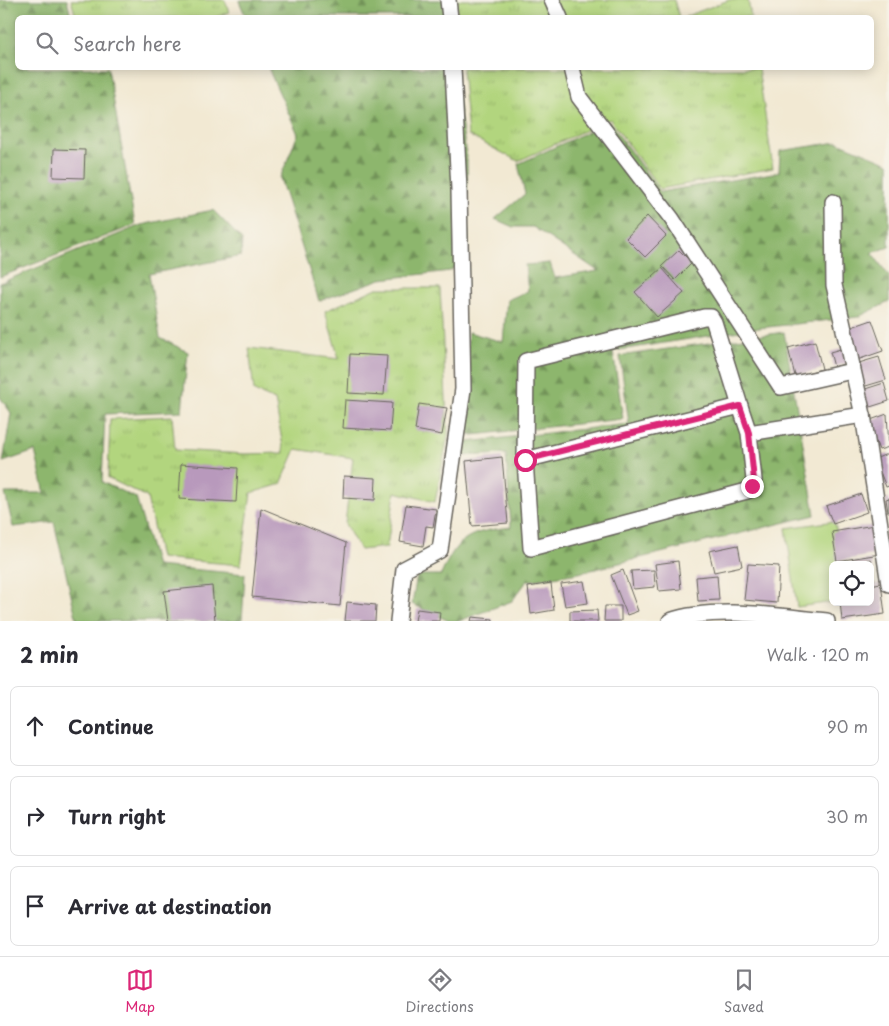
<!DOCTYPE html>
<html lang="en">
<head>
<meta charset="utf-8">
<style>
	body { margin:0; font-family:"Playpen Sans",sans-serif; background:#f2f2f3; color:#2b2b33 }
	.controls { position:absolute; right:15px; bottom:15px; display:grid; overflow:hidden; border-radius:8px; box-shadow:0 2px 12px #0003 }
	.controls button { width:45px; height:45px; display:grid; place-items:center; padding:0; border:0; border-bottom:1px solid #e1e1e2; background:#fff; color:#2b2b33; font:25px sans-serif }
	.stop { position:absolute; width:15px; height:15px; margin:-11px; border:4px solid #db2777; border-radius:50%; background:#fff }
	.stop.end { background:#db2777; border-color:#fff; box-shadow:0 1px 5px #0008 }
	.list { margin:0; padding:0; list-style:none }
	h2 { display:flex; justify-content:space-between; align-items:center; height:65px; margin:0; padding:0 20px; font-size:21px }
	h2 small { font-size:16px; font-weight:400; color:#7c7c81 }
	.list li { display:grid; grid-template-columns:32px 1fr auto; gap:15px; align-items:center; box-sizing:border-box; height:80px; margin:0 10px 10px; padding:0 10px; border:1px solid #e1e1e2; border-radius:8px }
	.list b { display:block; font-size:19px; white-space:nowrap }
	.list em { font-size:16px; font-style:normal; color:#7c7c81 }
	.icon { flex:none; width:28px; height:28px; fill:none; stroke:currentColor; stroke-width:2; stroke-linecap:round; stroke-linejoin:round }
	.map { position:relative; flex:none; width:889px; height:621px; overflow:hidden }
	.search { position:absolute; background:#fff; box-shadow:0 2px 12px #0003; left:15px; right:15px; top:15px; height:55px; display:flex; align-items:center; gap:12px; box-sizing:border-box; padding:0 18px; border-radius:8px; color:#7c7c81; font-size:19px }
	.sheet { height:335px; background:#fff }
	nav { display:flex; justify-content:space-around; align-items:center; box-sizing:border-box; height:70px; border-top:1px solid #e1e1e2; background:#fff; font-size:14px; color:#7c7c81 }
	nav a { display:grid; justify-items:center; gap:2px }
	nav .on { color:#db2777 }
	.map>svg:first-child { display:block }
</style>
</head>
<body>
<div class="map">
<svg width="889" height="621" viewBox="0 0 889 621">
	<defs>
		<pattern id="grass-tufts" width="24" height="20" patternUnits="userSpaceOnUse" patternTransform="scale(1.25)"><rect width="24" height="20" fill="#b2d57e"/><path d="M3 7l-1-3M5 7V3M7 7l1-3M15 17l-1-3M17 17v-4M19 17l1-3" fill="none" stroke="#98b66c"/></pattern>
		<pattern id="forest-firs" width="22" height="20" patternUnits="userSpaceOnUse" patternTransform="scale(1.25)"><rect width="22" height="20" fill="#8db66d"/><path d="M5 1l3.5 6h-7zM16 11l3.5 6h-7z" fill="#729359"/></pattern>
	</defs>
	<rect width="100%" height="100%" fill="#f7f3e8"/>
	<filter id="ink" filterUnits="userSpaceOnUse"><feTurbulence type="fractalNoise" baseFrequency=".02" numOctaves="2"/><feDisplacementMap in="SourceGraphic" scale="10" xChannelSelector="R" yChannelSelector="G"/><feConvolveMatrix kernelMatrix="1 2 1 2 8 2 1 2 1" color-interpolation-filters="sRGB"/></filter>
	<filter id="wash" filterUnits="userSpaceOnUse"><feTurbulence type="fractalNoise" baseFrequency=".0096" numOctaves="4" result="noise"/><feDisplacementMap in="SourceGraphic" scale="20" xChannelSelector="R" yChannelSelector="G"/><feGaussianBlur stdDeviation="1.12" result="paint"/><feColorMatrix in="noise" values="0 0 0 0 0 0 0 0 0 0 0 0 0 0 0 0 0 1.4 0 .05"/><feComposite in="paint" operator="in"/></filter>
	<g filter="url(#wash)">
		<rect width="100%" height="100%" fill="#f2e9d3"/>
		<g fill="url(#grass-tufts)" stroke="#67784d">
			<polygon points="71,0 225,0 229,12 214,18 76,17"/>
			<polygon points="455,0 674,0 679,17 458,17"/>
			<polygon points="729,0 748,0 751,17 684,17"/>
			<polygon points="462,68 758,68 773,168 660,189 610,119 518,161 468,135"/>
			<polygon points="377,288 440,288 448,436 435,502 395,492 387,547 360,550 345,524 353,458 296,449 281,484 251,493 241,565 160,558 147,497 108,478 110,419 172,416 175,450 245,454 284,453 275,400 254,391 249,348 339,359 325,311"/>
		</g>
		<g fill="url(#forest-firs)" stroke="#546944">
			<polygon points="0,0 67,0 71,17 18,18 18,68 108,68 135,225 0,277"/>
			<polygon points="243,0 443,0 446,17 246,17 239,1"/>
			<polygon points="268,68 453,68 467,160 468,257 450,271 381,279 319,301 280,178 298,134"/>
			<polygon points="609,122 660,192 779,172 780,151 838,142 889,163 889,247 872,253 889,276 889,302 858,317 759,328 613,351 623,419 473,435 464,432 468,332 503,342 507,300 528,291 525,265 550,263 555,278 598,271 533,227 513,227 495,219 525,194 518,164"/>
			<polygon points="213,210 242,240 241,256 149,274 160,338 188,352 182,411 105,414 102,482 136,498 156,566 245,574 242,621 77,621 54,522 13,527 5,493 45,493 35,451 3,462 11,413 0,397 0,283 141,225"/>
			<path d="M784 332 815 515 579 573 527 581 512 601 459 621H449L412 604 417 575H441C458 535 470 532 511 527L506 454 461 456 468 442 629 424 620 356Z"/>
		</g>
		<polygon fill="#b2d57e" stroke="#67784d" points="835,521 841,565 833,565 833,602 797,607 786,528"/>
		<g id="blocks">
			<g fill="#b899bc">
				<polygon points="54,149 85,150 84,178 53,177"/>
				<polygon points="647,216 666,236 645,257 626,238"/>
				<polygon points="679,250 692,263 675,280 662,266"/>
				<polygon points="662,268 684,293 657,317 635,292"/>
				<polygon points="872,320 883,351 857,360 846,329"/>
				<polygon points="815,341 822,369 795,376 788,348"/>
				<polygon points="844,348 848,363 834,367 830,352"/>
				<polygon points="350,354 387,356 384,395 348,393"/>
				<polygon points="879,357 886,380 859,388 852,365"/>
				<polygon points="884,383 889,401 867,408 862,390"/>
				<polygon points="345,400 392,403 390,431 343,428"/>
				<polygon points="419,404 447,408 442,435 415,430"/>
				<polygon points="887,414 889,447 879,450 868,421"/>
				<polygon points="889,453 889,486 886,487 875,459"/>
				<polygon points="502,457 508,523 472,526 466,461"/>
				<polygon points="181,464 238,468 236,502 179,499"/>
				<polygon points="344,476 376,478 375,500 343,498"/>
				<polygon points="861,494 867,512 833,524 826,506"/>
				<polygon points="889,498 889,512 888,512 886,499"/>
				<polygon points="406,505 436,509 433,527 426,526 423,546 400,542"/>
				<polygon points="261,508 346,543 340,606 252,597"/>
				<polygon points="874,525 880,554 837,561 832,532"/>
				<polygon points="738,545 742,566 714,572 709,551"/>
				<polygon points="871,559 874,580 870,581 870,565 842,565"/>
				<polygon points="678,561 681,589 659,591 655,564"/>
				<polygon points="748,564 779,566 777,603 744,600"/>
				<polygon points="623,570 638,611 627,615 611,575"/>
				<polygon points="654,570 655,587 633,589 631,571"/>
				<polygon points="717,575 719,600 698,601 696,577"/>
				<polygon points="584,581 588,603 565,606 561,584"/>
				<polygon points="551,583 554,610 531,614 528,587"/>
				<polygon points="881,583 885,614 842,620 840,602 870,602 870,585"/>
				<polygon points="212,586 215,621 168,621 164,591"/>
				<polygon points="347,602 376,605 375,621 345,621"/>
				<polygon points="605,606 621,606 621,621 604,621"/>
				<polygon points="417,609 440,612 439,621 415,621"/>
				<polygon points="597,610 598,621 570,621 570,611"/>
				<polygon points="472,617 493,619 493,621 471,621"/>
			</g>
		</g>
	</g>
	<g filter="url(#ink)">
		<use href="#blocks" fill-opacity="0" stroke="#67645c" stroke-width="1"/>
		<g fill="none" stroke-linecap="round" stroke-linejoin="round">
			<g stroke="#67645c" stroke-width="18">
				<g id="minor">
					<polyline points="448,0 450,18"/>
					<polyline points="552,0 560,18"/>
					<polyline points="572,68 579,97 672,219 781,387 852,371"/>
					<polyline points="833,202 834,285 863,415 889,584"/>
					<polyline points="749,433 754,480 752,486 747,491 531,548 525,460 740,406 749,433 863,415"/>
					<polyline points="525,460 526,361 704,317 711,317 714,322 740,406"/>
					<polyline points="398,621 404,569 440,550 463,389 459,190 453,68"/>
					<path d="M670 621C714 605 781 617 827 621"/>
				</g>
			</g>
			<use href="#minor" stroke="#fff" stroke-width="15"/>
		</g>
	</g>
	<g fill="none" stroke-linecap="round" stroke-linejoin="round" filter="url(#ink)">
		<polyline stroke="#db2777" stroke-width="6" points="525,460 740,406 749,433 754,480 752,486"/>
	</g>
</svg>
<div class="controls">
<button><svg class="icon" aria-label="locate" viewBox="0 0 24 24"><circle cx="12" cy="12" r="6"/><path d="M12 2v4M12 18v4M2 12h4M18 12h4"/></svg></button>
</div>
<div class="stop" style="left:525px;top:460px"></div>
<div class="stop end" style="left:752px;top:486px"></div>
<div class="search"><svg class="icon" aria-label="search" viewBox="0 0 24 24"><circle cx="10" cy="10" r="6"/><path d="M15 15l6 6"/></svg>Search here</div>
</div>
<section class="sheet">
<h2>2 min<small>Walk · 120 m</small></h2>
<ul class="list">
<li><svg class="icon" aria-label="ahead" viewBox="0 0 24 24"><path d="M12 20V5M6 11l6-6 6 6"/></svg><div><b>Continue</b></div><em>90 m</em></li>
<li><svg class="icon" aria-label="right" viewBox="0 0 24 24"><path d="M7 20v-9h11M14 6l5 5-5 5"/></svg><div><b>Turn right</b></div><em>30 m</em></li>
<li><svg class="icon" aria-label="arrive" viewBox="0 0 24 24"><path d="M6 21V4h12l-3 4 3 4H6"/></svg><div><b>Arrive at destination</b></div></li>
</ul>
</section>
<nav>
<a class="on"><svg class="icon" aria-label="map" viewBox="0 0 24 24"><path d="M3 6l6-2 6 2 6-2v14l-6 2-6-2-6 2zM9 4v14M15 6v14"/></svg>Map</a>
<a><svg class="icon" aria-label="directions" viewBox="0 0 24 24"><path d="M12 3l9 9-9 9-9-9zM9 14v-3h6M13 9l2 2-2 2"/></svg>Directions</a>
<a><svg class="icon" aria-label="saved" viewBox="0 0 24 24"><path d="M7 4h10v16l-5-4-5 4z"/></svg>Saved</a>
</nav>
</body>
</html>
